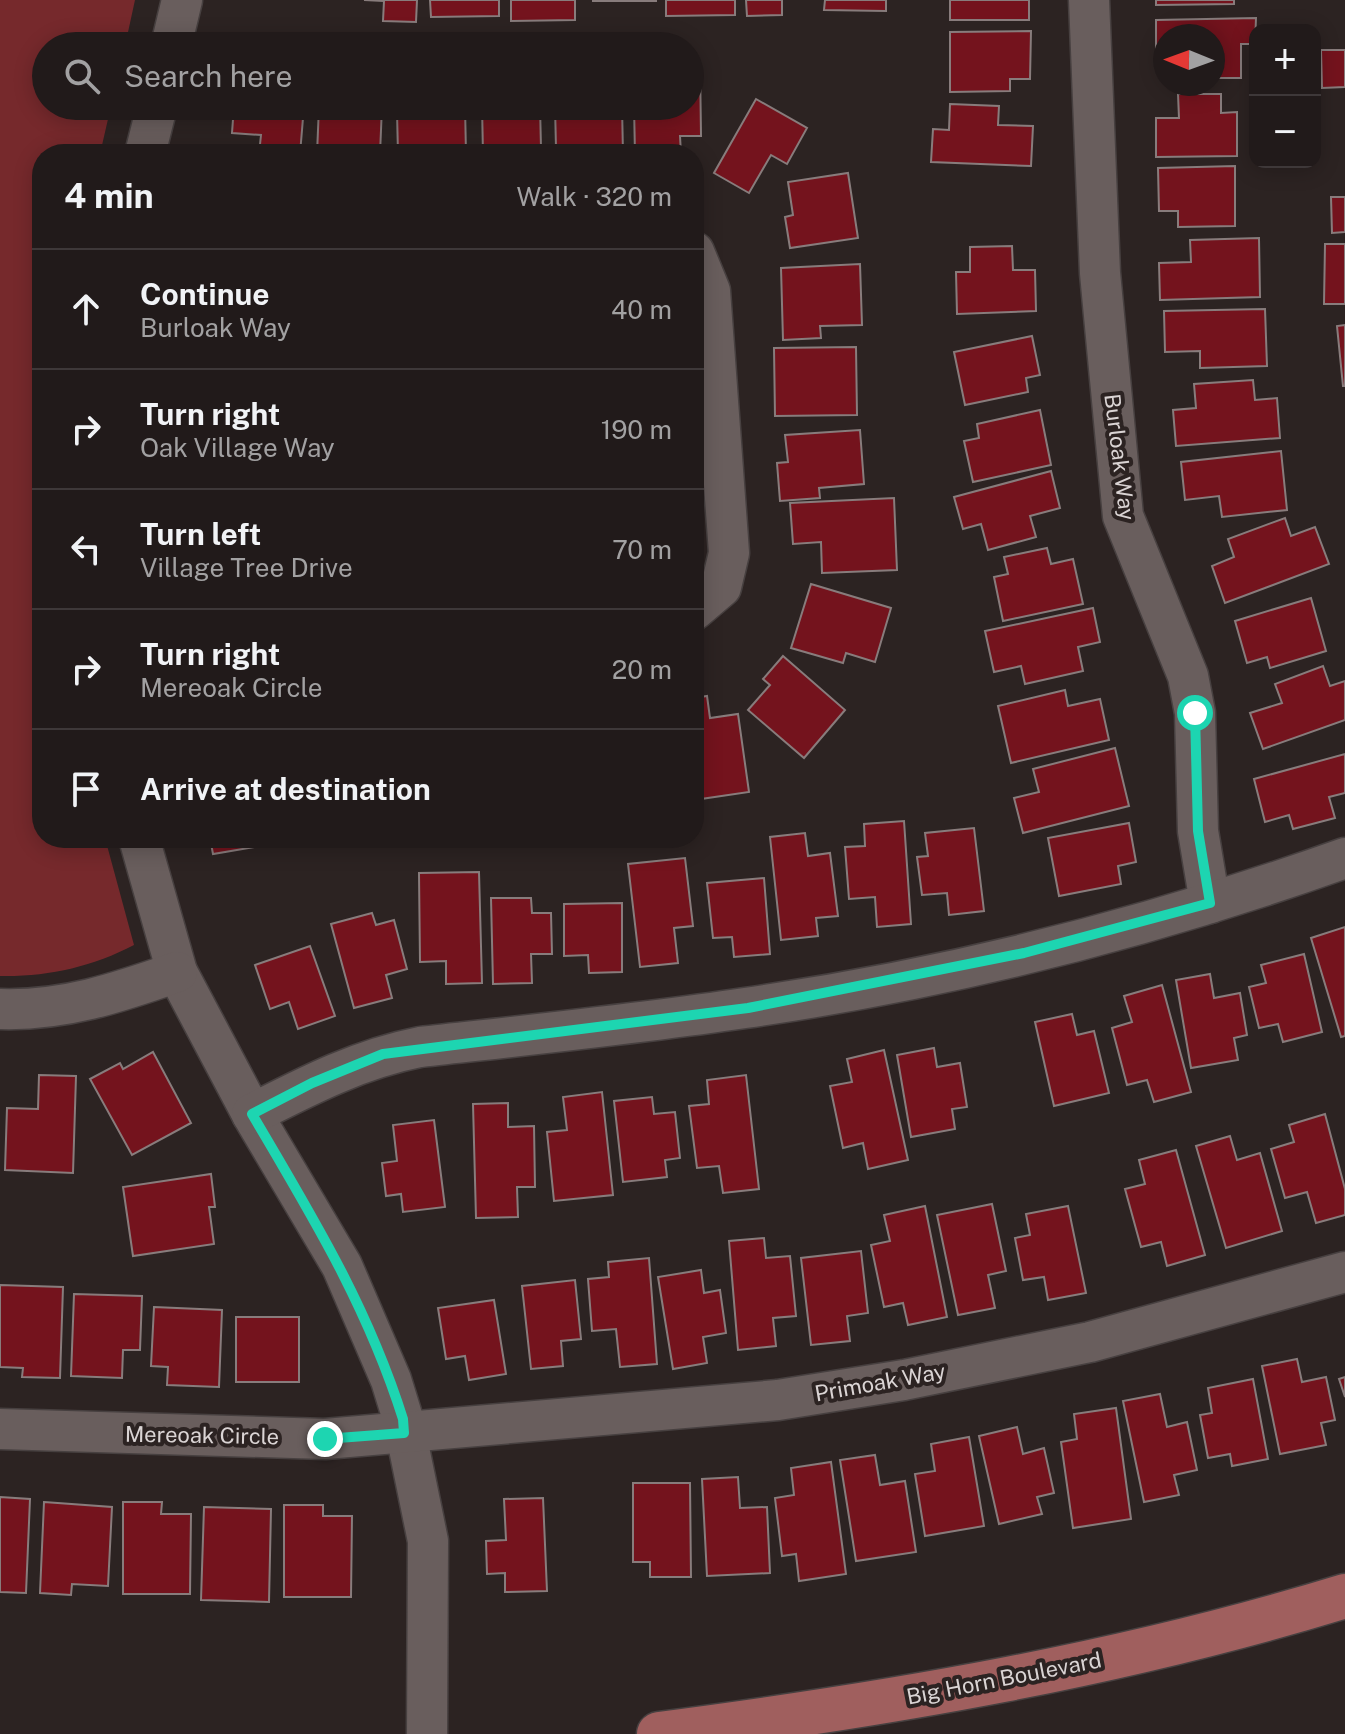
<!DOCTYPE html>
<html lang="en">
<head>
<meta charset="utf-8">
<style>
	body { margin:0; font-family:"Public Sans",sans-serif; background:#292323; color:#f1f3f6 }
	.controls { position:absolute; right:24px; top:24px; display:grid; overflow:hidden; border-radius:16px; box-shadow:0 4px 20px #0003 }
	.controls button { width:72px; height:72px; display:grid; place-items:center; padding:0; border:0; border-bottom:2px solid #3e3839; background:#211a1a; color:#f1f3f6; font:40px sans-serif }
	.compass { position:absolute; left:1153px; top:24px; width:72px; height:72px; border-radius:50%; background:#211a1a; box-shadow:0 4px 20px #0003; rotate:271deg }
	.stop { position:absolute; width:24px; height:24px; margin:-18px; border:6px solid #1dd5b1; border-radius:50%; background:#fff }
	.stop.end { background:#1dd5b1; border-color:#fff; box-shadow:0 2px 8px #0008 }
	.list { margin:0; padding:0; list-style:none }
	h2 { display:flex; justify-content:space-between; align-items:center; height:104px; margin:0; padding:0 32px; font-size:34px }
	h2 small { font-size:26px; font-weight:400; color:#a2a1a2 }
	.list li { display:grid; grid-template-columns:52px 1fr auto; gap:24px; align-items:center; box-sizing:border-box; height:120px; padding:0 32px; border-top:2px solid #3e3839 }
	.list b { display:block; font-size:30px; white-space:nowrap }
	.list p { margin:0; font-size:26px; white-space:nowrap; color:#a2a1a2 }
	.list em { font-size:26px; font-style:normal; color:#a2a1a2 }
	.icon { flex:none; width:44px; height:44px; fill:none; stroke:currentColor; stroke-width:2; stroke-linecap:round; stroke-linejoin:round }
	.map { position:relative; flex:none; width:1345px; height:1734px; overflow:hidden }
	.search { position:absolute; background:#211a1a; box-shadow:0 4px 20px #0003; left:32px; top:32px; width:672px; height:88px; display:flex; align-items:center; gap:20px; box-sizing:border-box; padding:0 28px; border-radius:44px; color:#a2a1a2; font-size:30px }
	.panel { position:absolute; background:#211a1a; box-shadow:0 4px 20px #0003; left:32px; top:144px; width:672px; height:704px; border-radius:32px }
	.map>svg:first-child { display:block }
</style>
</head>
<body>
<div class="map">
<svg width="1345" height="1734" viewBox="0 0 1345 1734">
	<rect width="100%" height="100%" fill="#2c2322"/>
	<path fill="#76292c" d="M0 0H135L125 46H46V106H111L100 154H42V435L36 523 42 605V838H105L134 945C92 967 47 977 0 976Z"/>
	<g fill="#74131d" stroke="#887c7c" stroke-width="2">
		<polygon points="364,0 417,0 416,22 383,21 384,1"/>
		<polygon points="430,0 499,0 499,16 431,17"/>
		<polygon points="511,0 575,0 575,20 511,21"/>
		<rect x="593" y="0" width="63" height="1"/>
		<polygon points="666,0 735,0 735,15 666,16"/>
		<polygon points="746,0 782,0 782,15 747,16"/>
		<polygon points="825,0 886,0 886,11 824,10"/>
		<rect x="950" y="0" width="79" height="20"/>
		<polygon points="1156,0 1234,0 1234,4 1156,5"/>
		<polygon points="1256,18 1255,44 1241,44 1241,78 1213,78 1213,36 1165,36 1165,55 1156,55 1156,20"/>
		<polygon points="1031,31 1030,79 1010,79 1010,91 950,92 950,32"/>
		<polygon points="1321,50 1345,50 1345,87 1322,88"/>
		<polygon points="700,62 701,136 680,136 681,154 635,154 634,106 690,106 690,63"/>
		<polygon points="1178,94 1221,94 1221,113 1237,112 1237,156 1156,157 1156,118 1179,118"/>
		<polygon points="756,99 807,128 787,164 771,155 749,193 714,173"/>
		<polygon points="950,104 999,106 998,125 1033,126 1031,166 931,162 933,129 949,130"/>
		<polygon points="234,106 304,106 300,154 259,154 261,135 232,133"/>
		<polygon points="319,106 382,106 380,154 317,154"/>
		<polygon points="428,106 465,106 466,154 398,154 397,112 428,112"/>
		<polygon points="482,106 540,106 541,148 527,148 527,154 483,154"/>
		<polygon points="555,106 622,106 623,154 589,154 589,147 556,148"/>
		<polygon points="1235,166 1235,226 1178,227 1178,211 1159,211 1158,168"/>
		<polygon points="848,173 858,238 790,248 785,217 793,215 788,182"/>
		<polygon points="1331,197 1345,197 1345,232 1332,233"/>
		<polygon points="1259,238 1260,297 1160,300 1159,263 1191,262 1190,240"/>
		<polygon points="1325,244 1345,244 1345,304 1324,304"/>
		<polygon points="1012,246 1013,270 1035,270 1036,311 957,314 956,272 970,272 970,247"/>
		<polygon points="860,264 862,325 820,326 821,338 783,340 781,268"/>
		<polygon points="1265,309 1267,366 1200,368 1200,351 1165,352 1164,311"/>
		<polygon points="1345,325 1345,386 1343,386 1337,326"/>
		<polygon points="1032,336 1040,375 1026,378 1028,392 965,405 954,352"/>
		<polygon points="856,347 857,415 775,416 774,348"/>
		<polygon points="1253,380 1255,400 1277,398 1280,438 1176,446 1173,410 1196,408 1194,384"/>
		<polygon points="1040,410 1051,465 973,482 964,441 979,438 977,424"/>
		<polygon points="860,430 864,484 819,488 820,498 780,501 777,463 788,462 785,435"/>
		<polygon points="1281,451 1287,510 1222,517 1219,496 1185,500 1181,462"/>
		<polygon points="1051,471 1060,508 1030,516 1036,537 988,550 981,524 963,529 954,497"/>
		<polygon points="894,498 897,570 822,573 821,542 793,544 790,503"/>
		<polygon points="1285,518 1291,536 1315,527 1329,564 1225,603 1212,566 1234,557 1228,539"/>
		<polygon points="1047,548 1051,564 1073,559 1083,604 1003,621 994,577 1008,574 1004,557"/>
		<polygon points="811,584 891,608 875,662 846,653 843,663 791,648"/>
		<polygon points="1311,598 1326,651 1270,668 1267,657 1247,663 1235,621"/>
		<polygon points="1093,608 1100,642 1078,647 1083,671 1025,684 1021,666 994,672 985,631"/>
		<polygon points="783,656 845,710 804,758 748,710 770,685 763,679"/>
		<polygon points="1323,666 1330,686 1345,681 1345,720 1263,749 1250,713 1282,703 1275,684"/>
		<polygon points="1065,690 1068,706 1100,699 1109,740 1011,763 998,706"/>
		<polygon points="707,696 710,718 738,714 749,792 694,800 694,698"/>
		<polygon points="1115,748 1129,806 1023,833 1014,798 1039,792 1033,769"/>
		<polygon points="1345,754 1345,793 1329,797 1335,818 1293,829 1289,815 1265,822 1254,779"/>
		<polygon points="904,821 911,924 877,927 875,897 849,899 845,847 865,846 864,824"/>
		<polygon points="1129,823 1136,862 1118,866 1121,884 1059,896 1048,838"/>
		<polygon points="974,828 984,911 949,915 947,893 922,895 917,857 928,856 925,833"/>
		<polygon points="805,833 808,856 830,853 838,916 816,918 818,936 781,940 770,837"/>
		<polygon points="210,838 266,838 267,845 213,854"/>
		<polygon points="290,838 337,838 291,846"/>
		<polygon points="685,858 693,926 674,928 678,963 640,967 628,864"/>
		<polygon points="479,872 482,983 446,984 446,961 420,962 419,873"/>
		<polygon points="764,878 770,954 734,957 732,937 713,938 707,883"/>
		<polygon points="491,898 531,898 532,913 551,913 552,954 531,954 532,983 493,984"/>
		<polygon points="622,903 622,972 589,973 588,955 564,956 564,904"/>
		<polygon points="372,913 376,925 394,920 407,969 386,975 392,998 354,1008 331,924"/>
		<polygon points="1345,927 1345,1036 1341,1037 1311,938"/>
		<polygon points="310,946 335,1016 298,1029 289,1002 270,1009 255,965"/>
		<polygon points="1304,954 1322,1032 1283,1042 1278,1024 1259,1028 1249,987 1266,983 1261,965"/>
		<polygon points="1210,974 1214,998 1240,993 1247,1035 1234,1038 1238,1060 1191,1068 1176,980"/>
		<polygon points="1162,985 1191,1092 1154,1102 1147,1080 1127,1085 1112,1028 1132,1022 1124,996"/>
		<polygon points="1072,1014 1077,1035 1094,1031 1109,1093 1054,1106 1035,1022"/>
		<polygon points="934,1048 937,1067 960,1063 967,1107 952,1109 955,1129 911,1137 897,1055"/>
		<polygon points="884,1050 908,1160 868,1169 863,1143 843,1148 830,1086 852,1082 847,1059"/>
		<polygon points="153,1052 191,1123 132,1155 90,1079 120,1063 123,1069"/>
		<polygon points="39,1075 76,1076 73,1173 5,1170 7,1108 38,1109"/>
		<polygon points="746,1075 759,1189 723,1193 719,1166 697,1168 689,1106 709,1104 707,1080"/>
		<polygon points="602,1092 613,1195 554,1201 547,1132 567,1130 563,1097"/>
		<polygon points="652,1097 654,1114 675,1112 680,1158 665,1160 667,1177 623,1182 614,1101"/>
		<polygon points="508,1103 508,1127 534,1126 535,1187 517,1187 518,1217 476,1218 473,1104"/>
		<polygon points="1325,1114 1345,1189 1345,1215 1316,1223 1307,1192 1285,1198 1271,1149 1294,1142 1289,1125"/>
		<polygon points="434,1120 445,1207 403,1212 401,1194 386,1196 382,1163 397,1161 393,1125"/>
		<polygon points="1230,1136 1237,1160 1260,1153 1282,1231 1226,1248 1196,1146"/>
		<polygon points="1176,1150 1205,1255 1167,1266 1161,1242 1141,1247 1125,1189 1145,1184 1139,1160"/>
		<polygon points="211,1174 215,1207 209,1207 214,1244 133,1256 123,1187"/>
		<polygon points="992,1204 1006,1271 988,1275 995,1308 958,1315 937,1215"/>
		<polygon points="925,1206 947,1317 908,1325 903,1303 884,1307 871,1245 890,1241 884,1215"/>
		<polygon points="1068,1206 1086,1293 1048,1300 1044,1277 1023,1280 1015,1238 1030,1235 1026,1214"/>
		<polygon points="764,1238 766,1258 790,1256 796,1316 773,1318 776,1346 738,1350 729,1241"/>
		<polygon points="861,1251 868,1313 847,1316 850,1341 811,1345 801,1258"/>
		<polygon points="649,1258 657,1364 620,1367 616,1329 592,1331 588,1279 609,1277 608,1262"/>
		<polygon points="701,1270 704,1293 720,1290 726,1333 703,1337 707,1363 673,1369 658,1277"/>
		<polygon points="575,1280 581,1339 561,1341 563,1366 531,1369 522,1286"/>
		<polygon points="0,1285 63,1287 60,1378 22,1377 23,1368 0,1367"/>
		<polygon points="74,1294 142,1296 140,1350 123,1350 122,1378 71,1376"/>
		<polygon points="494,1300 506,1374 469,1380 465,1356 446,1359 438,1308"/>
		<polygon points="154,1307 222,1310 219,1387 167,1385 168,1367 151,1366"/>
		<rect x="236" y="1317" width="63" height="65"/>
		<polygon points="1297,1359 1302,1382 1326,1377 1335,1420 1321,1423 1326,1445 1280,1454 1262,1366"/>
		<polygon points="1345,1377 1345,1397 1339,1379"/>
		<polygon points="1253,1379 1268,1459 1232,1466 1230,1454 1208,1458 1200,1415 1212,1413 1208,1388"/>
		<polygon points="1160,1394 1167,1427 1187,1422 1197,1470 1174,1475 1179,1495 1144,1502 1123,1401"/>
		<polygon points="1116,1408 1131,1519 1073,1528 1061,1442 1077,1439 1074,1414"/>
		<polygon points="1017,1427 1023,1454 1044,1448 1054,1493 1037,1497 1042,1514 999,1524 979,1436"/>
		<polygon points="969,1437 984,1526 925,1536 915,1474 935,1471 931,1444"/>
		<polygon points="875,1455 880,1485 905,1481 916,1552 856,1561 840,1460"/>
		<polygon points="831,1462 846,1574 799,1581 796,1554 782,1556 775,1498 794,1495 791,1468"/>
		<polygon points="738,1477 740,1508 767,1507 770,1573 707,1576 702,1479"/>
		<polygon points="633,1483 690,1483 691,1577 650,1577 650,1562 633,1562"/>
		<polygon points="0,1497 30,1499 26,1593 0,1592"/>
		<polygon points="543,1498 547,1591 505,1592 505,1573 487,1574 486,1541 506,1540 504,1499"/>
		<polygon points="44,1502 112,1507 108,1586 72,1584 71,1595 40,1593"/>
		<polygon points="123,1502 162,1502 161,1514 191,1514 190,1594 123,1594"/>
		<polygon points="284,1505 323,1505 323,1516 352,1516 351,1597 284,1597"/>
		<polygon points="204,1507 271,1509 269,1602 201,1600"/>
	</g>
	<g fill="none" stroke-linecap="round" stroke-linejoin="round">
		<g stroke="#474040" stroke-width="43">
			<g id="minor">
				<polyline points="1089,0 1100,273 1123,516 1188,676 1195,713 1198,831 1210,903"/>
				<polyline points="171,46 182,0"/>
				<polyline points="145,154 157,106"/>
				<polyline points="694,252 710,291 729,553 721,587 694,610"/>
				<polyline points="139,838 177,972 252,1114 342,1266 391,1380 403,1419 428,1541 427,1734"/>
				<path d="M0 1009C64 1011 117 993 177 972"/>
				<path d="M252 1114C307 1086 359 1059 420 1047 528 1035 637 1024 745 1008 948 979 1152 927 1345 858"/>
				<polyline points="0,1429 325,1439 778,1400 904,1380 1090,1342 1345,1272"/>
			</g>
		</g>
		<g stroke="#474040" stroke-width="47">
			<path id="major" d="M659 1734C890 1704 1121 1665 1345 1596"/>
		</g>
		<use href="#minor" stroke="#695e5d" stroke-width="40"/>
		<use href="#major" stroke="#a05f5e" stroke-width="44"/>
	</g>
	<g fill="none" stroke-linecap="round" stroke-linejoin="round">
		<path stroke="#1dd5b1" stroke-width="10" d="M325 1439 404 1433 403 1419C367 1305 312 1216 252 1114L312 1083 383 1054 748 1008 1024 953 1210 903 1198 831 1195 713"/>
	</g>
	<g text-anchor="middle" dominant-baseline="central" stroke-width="8" stroke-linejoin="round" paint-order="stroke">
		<g font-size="22" fill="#dad4d4" stroke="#2c2322">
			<text transform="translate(1120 457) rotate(83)">Burloak Way</text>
			<text transform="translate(880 1382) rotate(-10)">Primoak Way</text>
			<text transform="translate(202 1435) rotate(1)">Mereoak Circle</text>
			<text transform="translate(1004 1678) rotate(-11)">Big Horn Boulevard</text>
		</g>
	</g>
</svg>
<div class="controls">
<button>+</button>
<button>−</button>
</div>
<svg class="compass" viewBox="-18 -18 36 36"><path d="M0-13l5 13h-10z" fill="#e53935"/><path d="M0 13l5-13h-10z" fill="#a2a1a2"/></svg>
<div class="stop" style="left:1195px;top:713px"></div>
<div class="stop end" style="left:325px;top:1439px"></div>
<div class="search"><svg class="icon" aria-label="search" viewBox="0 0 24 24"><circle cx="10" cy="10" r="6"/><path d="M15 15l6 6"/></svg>Search here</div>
<section class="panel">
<h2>4 min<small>Walk · 320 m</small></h2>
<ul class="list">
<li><svg class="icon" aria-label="ahead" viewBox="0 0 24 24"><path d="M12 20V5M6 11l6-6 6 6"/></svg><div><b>Continue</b><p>Burloak Way</p></div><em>40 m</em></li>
<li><svg class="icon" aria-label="right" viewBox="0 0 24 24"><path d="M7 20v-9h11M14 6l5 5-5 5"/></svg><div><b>Turn right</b><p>Oak Village Way</p></div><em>190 m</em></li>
<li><svg class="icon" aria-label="left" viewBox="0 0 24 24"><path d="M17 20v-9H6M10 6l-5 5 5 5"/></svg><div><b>Turn left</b><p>Village Tree Drive</p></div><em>70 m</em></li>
<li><svg class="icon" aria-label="right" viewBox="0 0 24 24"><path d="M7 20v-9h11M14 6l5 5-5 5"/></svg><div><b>Turn right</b><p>Mereoak Circle</p></div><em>20 m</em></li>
<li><svg class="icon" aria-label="arrive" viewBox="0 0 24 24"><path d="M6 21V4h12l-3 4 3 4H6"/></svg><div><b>Arrive at destination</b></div></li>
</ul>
</section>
</div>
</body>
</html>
